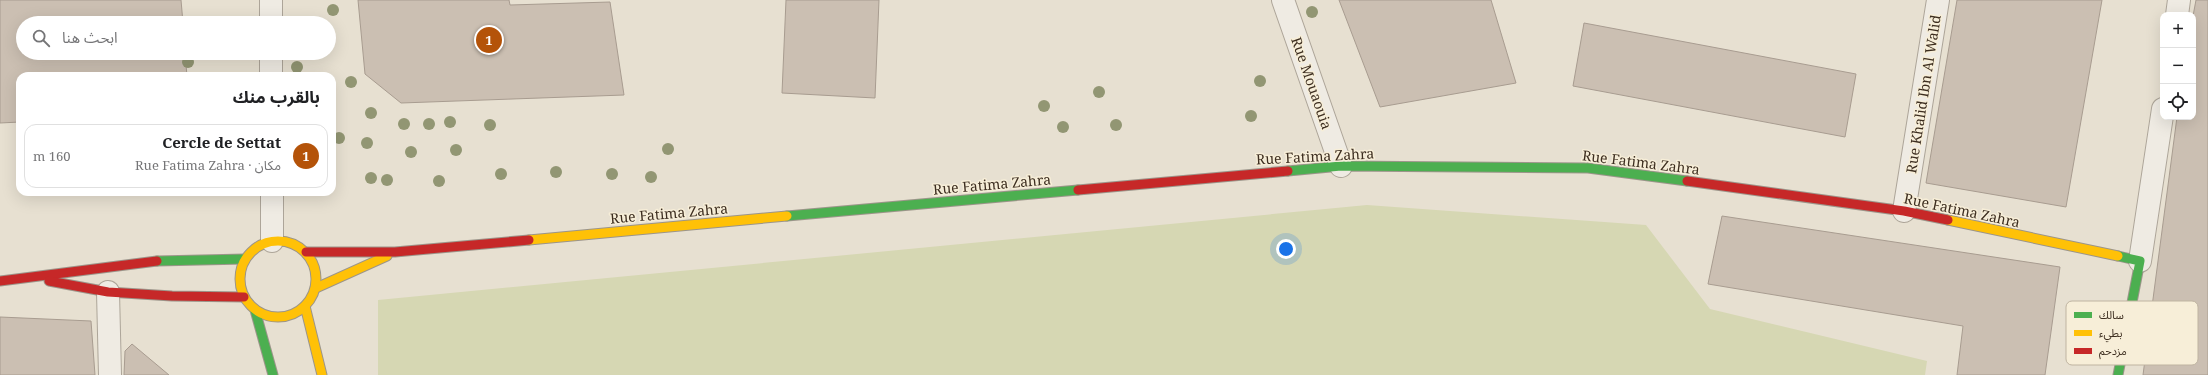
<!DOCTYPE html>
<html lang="ar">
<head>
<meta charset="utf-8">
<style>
	body { margin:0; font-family:"Noto Serif","Noto Sans Arabic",serif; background:#f2f2f2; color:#202124; direction:rtl }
	.controls { position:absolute; right:12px; top:12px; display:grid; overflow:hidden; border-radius:8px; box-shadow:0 4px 16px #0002 }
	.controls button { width:36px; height:36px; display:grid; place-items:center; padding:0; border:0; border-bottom:1px solid #e0e0e0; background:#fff; color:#202124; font:20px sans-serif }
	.you { position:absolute; left:1286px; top:249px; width:14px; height:14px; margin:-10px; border:3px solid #fff; border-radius:50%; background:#1a73e8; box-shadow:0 0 0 6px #1a73e833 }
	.badge { display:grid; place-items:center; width:26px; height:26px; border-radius:50%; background:#b45309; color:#fff; font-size:13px; font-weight:700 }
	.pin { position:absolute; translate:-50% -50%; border:2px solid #fff; box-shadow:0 1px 4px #0006 }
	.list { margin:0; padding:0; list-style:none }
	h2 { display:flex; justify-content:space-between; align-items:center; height:52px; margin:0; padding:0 16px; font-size:17px }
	h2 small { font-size:13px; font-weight:400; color:#757577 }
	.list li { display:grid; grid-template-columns:26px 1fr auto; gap:12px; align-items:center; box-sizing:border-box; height:64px; margin:0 8px 8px; padding:0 8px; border:1px solid #e0e0e0; border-radius:12px }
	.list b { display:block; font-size:15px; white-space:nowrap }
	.list p { margin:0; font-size:13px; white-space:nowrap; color:#757577 }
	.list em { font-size:13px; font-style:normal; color:#757577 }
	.icon { flex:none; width:22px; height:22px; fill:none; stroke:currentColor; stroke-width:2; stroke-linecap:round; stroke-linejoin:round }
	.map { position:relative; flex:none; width:2208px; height:375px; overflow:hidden; direction:ltr }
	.search { position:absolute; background:#fff; box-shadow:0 4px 16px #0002; left:16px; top:16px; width:320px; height:44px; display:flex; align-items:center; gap:10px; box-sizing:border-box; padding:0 14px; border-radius:22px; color:#757577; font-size:15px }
	.panel { position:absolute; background:#fff; box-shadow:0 4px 16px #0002; left:16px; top:72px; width:320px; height:124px; border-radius:12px; direction:rtl }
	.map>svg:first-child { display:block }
</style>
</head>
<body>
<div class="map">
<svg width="2208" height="375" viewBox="0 0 2208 375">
	<rect width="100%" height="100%" fill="#e7e0d1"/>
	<polygon fill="#d6d7b3" points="1367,205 1646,225 1710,309 1927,361 1925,375 378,375 378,300"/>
	<g fill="#cbbfb2" stroke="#a89c90">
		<polygon points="0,0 181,0 183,23 23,23 23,53 185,53 187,76 20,76 20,122 0,123"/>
		<polygon points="358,0 509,0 510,5 610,2 624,95 401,103 365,74"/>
		<polygon points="786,0 879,0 875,98 782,93"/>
		<polygon points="1339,0 1491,0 1516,83 1380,107"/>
		<polygon points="1957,0 2102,0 2066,207 1926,183"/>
		<polygon points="2196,0 2208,0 2208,375 2143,375 2177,117 2193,117 2193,16"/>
		<polygon points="1584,23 1856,74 1845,137 1573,86"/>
		<polygon points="1722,216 2060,267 2045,375 1957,375 1963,326 1708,284"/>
		<polygon points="0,317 91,321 95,375 0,375"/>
		<polygon points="132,344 169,375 124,375 125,351"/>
	</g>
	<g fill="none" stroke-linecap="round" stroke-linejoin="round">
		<g stroke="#ada599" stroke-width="24">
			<g id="street">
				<polyline points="271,0 271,23"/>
				<polyline points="1283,0 1341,166"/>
				<polyline points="2177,15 2179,0"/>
				<polyline points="271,53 271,76"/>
				<polyline points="272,192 272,241"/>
				<polyline points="1904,211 1938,0"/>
				<polyline points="2140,261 2163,109"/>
				<polyline points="108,292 110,375"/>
			</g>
		</g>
		<g stroke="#9c958a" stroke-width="11">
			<g id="fast">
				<polyline points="1288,171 1341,166 1588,168 1687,181"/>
				<polyline points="787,216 1078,190"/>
				<polyline points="2118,256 2140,261 2118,375"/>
				<polyline points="157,261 245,259"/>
				<polyline points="255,310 273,375"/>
			</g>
		</g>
		<g stroke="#9c958a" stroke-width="11">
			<g id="slow">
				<polyline points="1948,220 2118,256"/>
				<polyline points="529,240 787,216"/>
				<circle cx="278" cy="279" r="38"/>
				<polyline points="316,288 387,256"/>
				<polyline points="305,306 322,375"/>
			</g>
		</g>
		<g stroke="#9c958a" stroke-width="11">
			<g id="jam">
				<polyline points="1687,181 1904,211 1948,220"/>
				<polyline points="1078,190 1288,171"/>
				<polyline points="306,252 395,252 529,240"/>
				<polyline points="0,281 157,261"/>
				<polyline points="49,281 108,292 172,296 244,297"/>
			</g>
		</g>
		<use href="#street" stroke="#efebe3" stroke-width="22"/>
		<use href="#fast" stroke="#4caf50" stroke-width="9"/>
		<use href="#slow" stroke="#ffc107" stroke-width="9"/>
		<use href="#jam" stroke="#c62828" stroke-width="9"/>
	</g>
	<g fill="#929673">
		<circle cx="333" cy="10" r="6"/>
		<circle cx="1312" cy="12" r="6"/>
		<circle cx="188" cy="62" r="6"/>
		<circle cx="297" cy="67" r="6"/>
		<circle cx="1260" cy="81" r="6"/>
		<circle cx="351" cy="82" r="6"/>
		<circle cx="1099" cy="92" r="6"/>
		<circle cx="1044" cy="106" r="6"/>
		<circle cx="371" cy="113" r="6"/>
		<circle cx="1251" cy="116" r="6"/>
		<circle cx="450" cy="122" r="6"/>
		<circle cx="404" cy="124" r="6"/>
		<circle cx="429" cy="124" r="6"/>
		<circle cx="490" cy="125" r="6"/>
		<circle cx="1116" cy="125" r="6"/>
		<circle cx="1063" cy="127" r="6"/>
		<circle cx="339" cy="138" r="6"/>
		<circle cx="367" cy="143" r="6"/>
		<circle cx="668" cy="149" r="6"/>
		<circle cx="456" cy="150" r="6"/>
		<circle cx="411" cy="152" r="6"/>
		<circle cx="556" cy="172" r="6"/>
		<circle cx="501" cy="174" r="6"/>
		<circle cx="612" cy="174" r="6"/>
		<circle cx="651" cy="177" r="6"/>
		<circle cx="371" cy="178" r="6"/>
		<circle cx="387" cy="180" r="6"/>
		<circle cx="439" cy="181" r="6"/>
	</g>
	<g text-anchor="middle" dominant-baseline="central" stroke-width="3" stroke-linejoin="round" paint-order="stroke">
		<g font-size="14" fill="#3d2e20" stroke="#f7eed8">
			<text transform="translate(1312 83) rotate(71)">Rue Mouaouia</text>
			<text transform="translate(1923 94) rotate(-81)">Rue Khalid Ibn Al Walid</text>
			<text transform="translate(1315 156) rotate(-3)">Rue Fatima Zahra</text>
			<text transform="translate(1641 162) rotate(7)">Rue Fatima Zahra</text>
			<text transform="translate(992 184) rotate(-5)">Rue Fatima Zahra</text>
			<text transform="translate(1962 210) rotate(12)">Rue Fatima Zahra</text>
			<text transform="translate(669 213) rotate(-5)">Rue Fatima Zahra</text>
		</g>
	</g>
	<rect x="2066" y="301" width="132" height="64" rx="6" fill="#f7eed8" stroke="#bfb4a1" stroke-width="1"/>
	<rect x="2074" y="312" width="18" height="6" fill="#4caf50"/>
	<rect x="2074" y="330" width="18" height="6" fill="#ffc107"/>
	<rect x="2074" y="348" width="18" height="6" fill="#c62828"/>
	<g font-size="11" fill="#3d2e20">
		<text x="2099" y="319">سالك</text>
		<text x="2099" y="337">بطيء</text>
		<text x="2099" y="355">مزدحم</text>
	</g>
</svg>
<div class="controls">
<button>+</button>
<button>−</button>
<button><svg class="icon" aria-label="locate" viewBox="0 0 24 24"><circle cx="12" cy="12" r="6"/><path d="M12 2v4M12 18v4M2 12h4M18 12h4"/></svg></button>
</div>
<div class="you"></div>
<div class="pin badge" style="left:489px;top:40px">1</div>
<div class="search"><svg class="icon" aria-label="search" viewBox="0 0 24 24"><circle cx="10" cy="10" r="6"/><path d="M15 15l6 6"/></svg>ابحث هنا</div>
<section class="panel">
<h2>بالقرب منك<small></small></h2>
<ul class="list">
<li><span class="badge">1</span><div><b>Cercle de Settat</b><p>مكان · Rue Fatima Zahra</p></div><em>160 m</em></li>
</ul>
</section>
</div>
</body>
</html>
